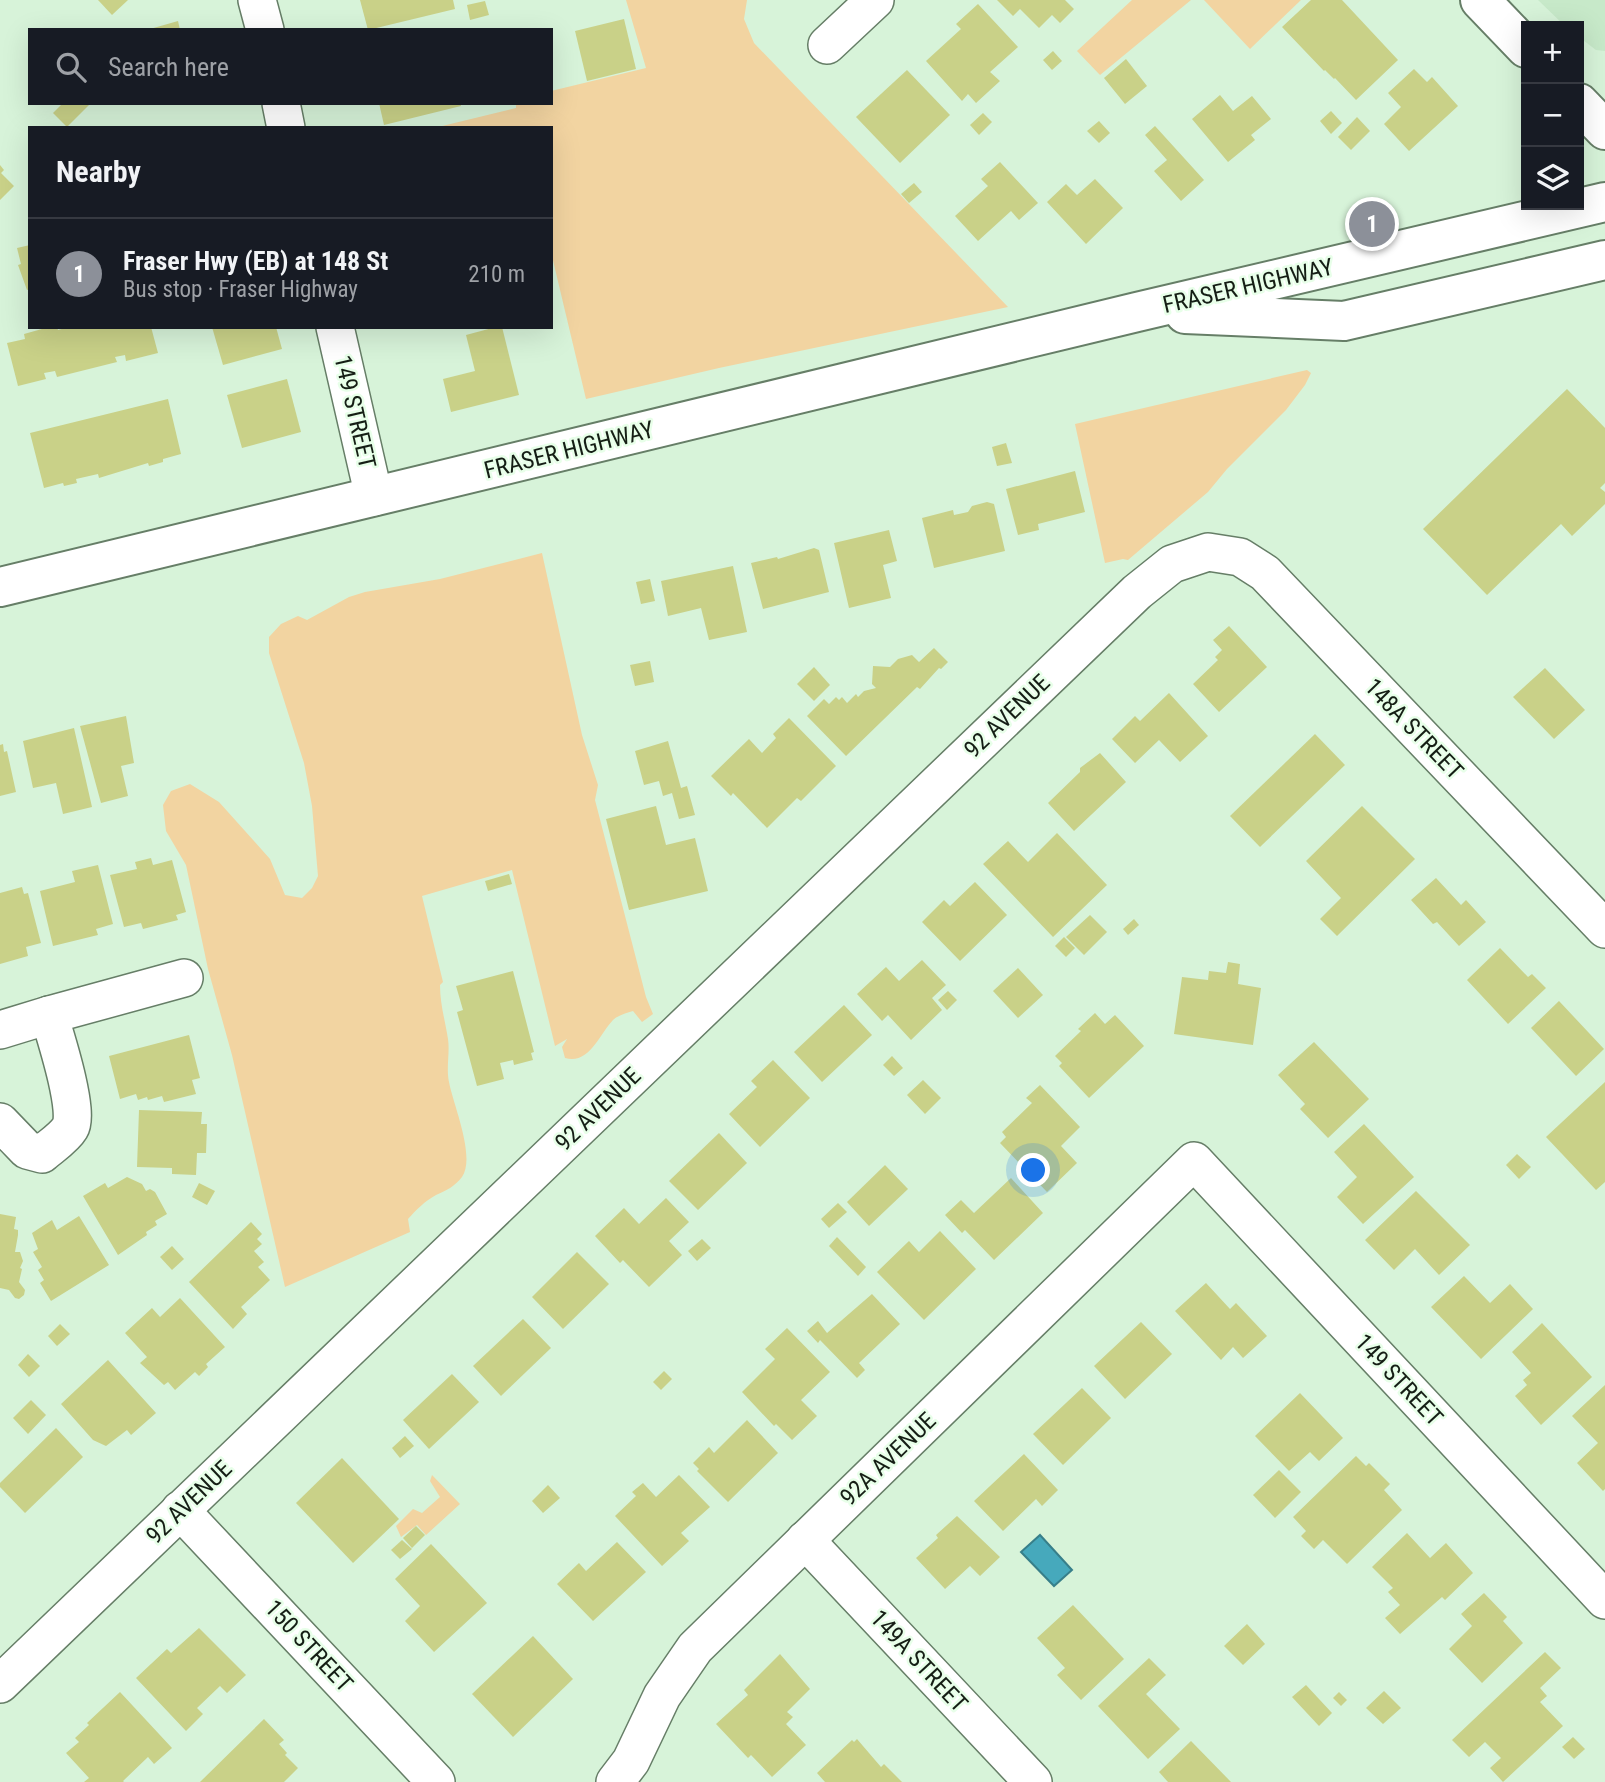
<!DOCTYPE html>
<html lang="en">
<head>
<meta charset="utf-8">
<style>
	body { margin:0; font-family:"Roboto Condensed",sans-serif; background:#242831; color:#f1f3f6 }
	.controls { position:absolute; right:21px; top:21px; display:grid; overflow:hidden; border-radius:0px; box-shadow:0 7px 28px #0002 }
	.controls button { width:63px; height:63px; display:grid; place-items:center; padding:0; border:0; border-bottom:2px solid #363941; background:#171b24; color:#f1f3f6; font:35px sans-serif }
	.you { position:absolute; left:1034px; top:1171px; width:24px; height:24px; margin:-18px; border:5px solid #fff; border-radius:50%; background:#1a73e8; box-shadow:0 0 0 10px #1a73e833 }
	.badge { display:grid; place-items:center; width:46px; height:46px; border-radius:50%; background:#8c9099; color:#fff; font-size:23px; font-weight:700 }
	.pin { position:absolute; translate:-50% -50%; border:4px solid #fff; box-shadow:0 2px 7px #0006 }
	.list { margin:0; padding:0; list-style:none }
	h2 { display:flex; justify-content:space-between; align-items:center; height:91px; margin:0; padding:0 28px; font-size:30px }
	h2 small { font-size:23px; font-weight:400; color:#9ea1a6 }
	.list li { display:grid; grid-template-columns:46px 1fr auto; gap:21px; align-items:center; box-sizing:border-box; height:112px; padding:0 28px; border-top:2px solid #363941 }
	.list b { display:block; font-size:26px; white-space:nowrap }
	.list p { margin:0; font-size:23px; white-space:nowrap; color:#9ea1a6 }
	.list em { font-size:23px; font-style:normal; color:#9ea1a6 }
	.icon { flex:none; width:38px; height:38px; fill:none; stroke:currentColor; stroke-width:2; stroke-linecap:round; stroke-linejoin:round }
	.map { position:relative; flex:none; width:1605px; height:1782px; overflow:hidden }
	.search { position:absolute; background:#171b24; box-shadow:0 7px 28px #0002; left:28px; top:28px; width:525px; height:77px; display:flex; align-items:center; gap:18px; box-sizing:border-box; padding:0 24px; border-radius:0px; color:#9ea1a6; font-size:26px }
	.panel { position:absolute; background:#171b24; box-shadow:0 7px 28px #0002; left:28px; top:126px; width:525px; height:203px; border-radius:0px }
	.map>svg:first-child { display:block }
</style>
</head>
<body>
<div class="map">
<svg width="1605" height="1782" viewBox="0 0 1605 1782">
	<rect width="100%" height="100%" fill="#d7f3d9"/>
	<polygon fill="#c7e9c9" points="1538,0 1605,0 1605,51 1596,50 1579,37 1579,26 1565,26"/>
	<g fill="#f2d4a1">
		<polygon points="626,0 747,0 744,19 754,43 1008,307 719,368 586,399 551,252 551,128 434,128 516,108 516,103 551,103 551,91 646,68"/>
		<polygon points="1132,0 1191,0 1100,75 1077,51"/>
		<polygon points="1204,0 1301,0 1250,49"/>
		<polygon points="1307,370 1311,373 1305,385 1286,410 1227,469 1208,492 1128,560 1123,559 1105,563 1075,424"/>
		<path d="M542 553 582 735 598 785 595 800 646 997 653 1014 642 1022 633 1011C627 1013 618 1015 613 1020 599 1035 589 1065 565 1058L562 1047 567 1039 555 1046 512 870 422 896 443 982 440 985C440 1004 445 1020 448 1039 450 1053 446 1068 449 1082 453 1104 476 1157 462 1177 454 1187 447 1190 436 1195 425 1201 416 1210 408 1219L410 1232 285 1287 232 1055 208 969 186 865 166 831 163 805 171 791 190 784 219 802 270 859 285 895 302 898 312 888 318 876 312 806 304 763 269 653V637L281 624 298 616 307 620 349 597 365 592 440 579Z"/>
		<polygon points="432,1475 460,1504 426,1535 417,1525 401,1537 396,1526 413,1509 422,1513 440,1497 430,1481"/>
	</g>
	<polygon fill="#46a9bc" stroke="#377f8a" stroke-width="2" points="1040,1535 1072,1570 1054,1586 1021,1552"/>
	<g fill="#c9d188">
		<polygon points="98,0 128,0 112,15"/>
		<polygon points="360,0 453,0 455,9 368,30"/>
		<polygon points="997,0 1065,0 1074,9 1060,23 1052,15 1039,28 1020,9 1013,16"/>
		<polygon points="1311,0 1342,0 1398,60 1356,100 1335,78 1334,79 1325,70 1324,71 1282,27"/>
		<polygon points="485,1 489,15 470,20 467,5"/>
		<polygon points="978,4 1018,47 990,72 1000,81 976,103 968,94 962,101 926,61 961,29 956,24"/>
		<polygon points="624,19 636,69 587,81 575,31"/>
		<polygon points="178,21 180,30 150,30 150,29"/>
		<polygon points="1053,51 1062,61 1052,70 1043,60"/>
		<polygon points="1126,59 1147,86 1125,104 1104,78"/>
		<polygon points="1414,69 1427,82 1432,77 1458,106 1409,151 1384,124 1401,107 1388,93"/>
		<polygon points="907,70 950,115 900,163 856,117"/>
		<polygon points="1220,95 1233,111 1252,96 1271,119 1251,135 1255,140 1228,162 1192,119"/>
		<polygon points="63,103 91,103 67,127 53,113"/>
		<polygon points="379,103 460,103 461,106 384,125"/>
		<polygon points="1331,111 1342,123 1331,134 1320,121"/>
		<polygon points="983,113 992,122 979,135 970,125"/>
		<polygon points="1357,117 1370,131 1351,150 1338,137"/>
		<polygon points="1099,121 1110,133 1099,143 1087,131"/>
		<polygon points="1155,126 1204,180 1181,201 1154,171 1167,160 1145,135"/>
		<polygon points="1000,162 1038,203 1019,220 1011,211 978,241 955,216 988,186 981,179"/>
		<polygon points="0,165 4,170 1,173 14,186 0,200"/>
		<polygon points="1095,179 1123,208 1086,244 1047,202 1066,184 1077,195"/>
		<polygon points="914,183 922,192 909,203 901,194"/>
		<polygon points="30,245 30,289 27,290 18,265 21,264 17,248"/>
		<polygon points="49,327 57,327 58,330 69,327 151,327 158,353 126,361 125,355 115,357 117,362 57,377 55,371 44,373 46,379 18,386 7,343 25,339 24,334"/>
		<polygon points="212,327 276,327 282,349 223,365"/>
		<polygon points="496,327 502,327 519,395 451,412 443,379 475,371 466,335"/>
		<polygon points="287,379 301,432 242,448 227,395"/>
		<polygon points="1567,389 1605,428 1605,483 1600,488 1605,492 1605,504 1572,536 1561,524 1487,595 1423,529"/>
		<polygon points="168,399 181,454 163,459 163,462 149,466 148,463 99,478 98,474 76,479 77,483 64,486 63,483 44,488 30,433"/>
		<polygon points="1006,443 1012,463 997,466 992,447"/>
		<polygon points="1075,471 1085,512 1038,524 1039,530 1018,535 1006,489"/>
		<polygon points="987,502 994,504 1005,551 934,568 922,518 953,510 954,515 968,512 972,506"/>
		<polygon points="889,530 897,561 883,565 891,598 849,608 834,543"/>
		<polygon points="814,548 819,550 829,592 763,609 751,563 777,557 778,559"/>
		<polygon points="733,566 747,632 709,640 701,608 668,616 661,581"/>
		<polygon points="650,579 655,601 641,604 636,582"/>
		<polygon points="1229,626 1267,667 1219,712 1193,684 1218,660 1215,657 1222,650 1213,640"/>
		<polygon points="934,648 948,662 941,669 939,668 920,689 917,687 846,756 807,716 824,699 829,704 836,697 839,700 842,697 847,703 856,694 858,697 864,691 876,688 872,684 873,666 890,667 898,659 912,655 919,662"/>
		<polygon points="650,661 654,682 635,686 630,665"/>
		<polygon points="814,667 830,685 814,701 797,684"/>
		<polygon points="1545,668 1585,710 1554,739 1513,697"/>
		<polygon points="1169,693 1208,736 1180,762 1159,740 1135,763 1112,739 1135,716 1140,721"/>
		<polygon points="126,716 134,763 121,766 128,796 101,803 80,726"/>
		<polygon points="789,718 836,766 801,801 797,798 767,828 733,793 731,796 711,776 749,739 762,753 776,738 773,734"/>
		<polygon points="74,728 92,807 63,814 56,783 33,788 23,741"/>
		<polygon points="1315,734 1345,765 1260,847 1230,816"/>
		<polygon points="668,741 681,788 687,786 695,815 679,819 672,793 663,796 659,781 644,785 635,751"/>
		<polygon points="3,744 4,752 7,751 16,792 0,796 0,745"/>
		<polygon points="1100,753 1126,782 1074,831 1048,803 1080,772 1080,768"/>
		<polygon points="656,806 666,845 695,838 708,891 629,910 606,819"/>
		<polygon points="1362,806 1415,859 1337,936 1320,919 1341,898 1306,861"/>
		<polygon points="1057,833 1107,885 1053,937 983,864 1008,841 1028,862"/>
		<polygon points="151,858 153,865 172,860 186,912 176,915 178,920 143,929 141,923 124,927 110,875 137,869 135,862"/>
		<polygon points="98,865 113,924 96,929 98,935 53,946 40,891 75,882 72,871"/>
		<polygon points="509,874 512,884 488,891 485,881"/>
		<polygon points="1436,878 1461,905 1466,900 1486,922 1459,946 1437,922 1433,924 1411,900"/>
		<polygon points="975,882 1007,915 960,961 922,922 944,900 950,906"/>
		<polygon points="22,887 24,894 28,893 41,943 26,947 28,956 0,964 0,893"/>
		<polygon points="1090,915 1107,932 1084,955 1066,937"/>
		<polygon points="1134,919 1139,925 1128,935 1123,929"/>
		<polygon points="1064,937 1075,948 1066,957 1055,946"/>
		<polygon points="1500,948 1528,977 1532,974 1546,988 1508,1024 1467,980"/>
		<polygon points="922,960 946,985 932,998 942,1010 911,1040 888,1015 882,1021 857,994 886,967 899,981"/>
		<polygon points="1228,962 1240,964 1238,984 1261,988 1253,1045 1174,1034 1182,977 1208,980 1209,971 1226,973"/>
		<polygon points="1018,968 1043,995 1018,1018 993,991"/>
		<polygon points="513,971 534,1052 531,1053 533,1060 514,1065 513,1060 500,1063 504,1079 477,1086 457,1012 463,1010 456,986"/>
		<polygon points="948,991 957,1000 947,1010 938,1000"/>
		<polygon points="1559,1001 1604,1049 1576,1076 1531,1028"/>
		<polygon points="844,1005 872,1035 822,1082 794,1052"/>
		<polygon points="1095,1013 1105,1024 1115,1015 1144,1046 1089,1098 1059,1066 1062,1063 1055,1056 1081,1031 1078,1029"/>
		<polygon points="189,1035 200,1078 192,1080 196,1094 164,1102 162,1096 148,1100 147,1097 138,1100 136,1094 120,1099 109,1056"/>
		<polygon points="1314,1042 1369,1099 1328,1138 1300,1109 1305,1104 1278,1075"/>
		<polygon points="892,1056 903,1068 894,1076 883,1065"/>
		<polygon points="773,1060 810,1098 760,1147 729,1114 757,1087 751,1081"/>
		<polygon points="923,1080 941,1098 925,1114 907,1095"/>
		<polygon points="1605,1082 1605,1182 1596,1190 1546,1137"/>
		<polygon points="1040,1085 1080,1127 1061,1146 1077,1163 1047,1192 1000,1143 1006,1137 1002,1132 1032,1103 1026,1098"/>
		<polygon points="139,1110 202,1112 201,1124 207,1124 206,1153 197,1153 196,1175 172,1174 172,1168 137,1167"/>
		<polygon points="1364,1124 1414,1177 1363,1224 1337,1197 1357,1177 1334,1152"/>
		<polygon points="719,1133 747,1163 698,1210 669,1181"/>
		<polygon points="1517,1154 1531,1167 1519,1179 1506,1165"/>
		<polygon points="885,1165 908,1189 869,1226 847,1202"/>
		<polygon points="127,1177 142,1184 146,1191 150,1189 155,1192 167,1214 155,1221 157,1225 146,1232 147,1235 118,1255 83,1196 105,1183 108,1188"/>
		<polygon points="1011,1178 1043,1213 994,1260 965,1230 962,1233 945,1215 961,1200 974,1213"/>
		<polygon points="199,1183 215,1191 207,1205 192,1197"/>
		<polygon points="1416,1191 1470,1245 1439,1275 1415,1249 1394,1270 1365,1240"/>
		<polygon points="666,1198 689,1222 669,1241 682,1255 649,1287 623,1260 620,1263 595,1236 624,1208 639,1224"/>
		<polygon points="838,1203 847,1212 829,1228 821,1219"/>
		<polygon points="0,1214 16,1217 14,1229 18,1230 18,1235 15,1252 20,1252 23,1261 20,1268 22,1269 19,1282 25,1290 24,1295 19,1299 15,1298 9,1290 0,1288"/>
		<polygon points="79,1216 109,1265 51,1301 40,1283 44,1280 38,1270 42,1267 33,1252 38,1249 32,1233 52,1220 57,1230"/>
		<polygon points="251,1222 262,1234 257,1239 262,1244 254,1251 264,1262 258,1267 270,1280 241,1307 247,1314 233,1329 189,1282"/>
		<polygon points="940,1231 976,1269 924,1320 877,1272 909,1241 919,1252"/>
		<polygon points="837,1237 866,1267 858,1276 829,1246"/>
		<polygon points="702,1239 711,1248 697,1261 688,1251"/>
		<polygon points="172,1246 184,1259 172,1270 160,1257"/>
		<polygon points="577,1252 609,1284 563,1329 532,1297"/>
		<polygon points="1464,1276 1490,1303 1510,1284 1533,1309 1481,1359 1431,1307"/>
		<polygon points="1206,1283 1230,1309 1236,1303 1267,1336 1243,1358 1233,1347 1221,1360 1175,1311"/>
		<polygon points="872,1294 900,1324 859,1363 865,1370 857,1378 820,1340 818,1343 807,1331 818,1321 827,1333"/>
		<polygon points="180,1298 225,1347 206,1364 208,1367 199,1376 195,1372 175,1390 168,1382 164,1385 140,1363 147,1357 125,1333 152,1308 160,1317"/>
		<polygon points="523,1319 551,1348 501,1396 473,1366"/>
		<polygon points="1141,1322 1172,1354 1125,1399 1094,1366"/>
		<polygon points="1542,1323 1592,1377 1541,1425 1515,1396 1527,1385 1523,1380 1531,1373 1512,1352"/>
		<polygon points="60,1324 70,1334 57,1346 48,1336"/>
		<polygon points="787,1328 830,1372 801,1400 817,1416 792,1440 776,1424 774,1426 742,1392 775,1359 765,1349"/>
		<polygon points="28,1354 40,1366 29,1377 18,1365"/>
		<polygon points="108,1360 156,1413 131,1435 127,1430 106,1446 93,1440 61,1404"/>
		<polygon points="664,1371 672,1379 661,1390 653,1382"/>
		<polygon points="452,1374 479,1402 429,1449 403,1420"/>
		<polygon points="1605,1385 1605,1489 1603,1491 1577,1463 1598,1443 1572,1416"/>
		<polygon points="1082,1388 1111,1418 1063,1465 1033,1434"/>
		<polygon points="1300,1393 1343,1438 1319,1461 1310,1452 1289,1471 1255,1436"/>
		<polygon points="31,1400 46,1415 28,1434 13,1418"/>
		<polygon points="747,1420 778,1453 728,1502 697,1471 699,1469 693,1463 709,1447 714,1453"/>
		<polygon points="56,1428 83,1457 25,1513 0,1487 0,1483"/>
		<polygon points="405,1436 414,1446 400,1458 392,1448"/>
		<polygon points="1024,1454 1058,1490 1042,1506 1036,1499 1003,1531 974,1501"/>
		<polygon points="1356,1456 1366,1466 1369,1463 1390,1484 1384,1490 1402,1510 1347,1564 1323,1540 1314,1549 1301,1536 1306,1531 1293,1517"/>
		<polygon points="342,1458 399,1519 353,1563 296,1503"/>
		<polygon points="1279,1470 1301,1492 1275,1518 1253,1495"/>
		<polygon points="679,1475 710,1507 681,1533 689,1541 662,1566 615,1516 636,1496 632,1492 643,1483 656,1497"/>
		<polygon points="548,1485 560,1498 543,1513 532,1501"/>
		<polygon points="957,1516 1000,1557 980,1576 970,1566 945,1589 916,1558 938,1538 936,1535"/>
		<polygon points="416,1526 425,1535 412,1548 403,1538"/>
		<polygon points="1407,1533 1430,1558 1446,1543 1473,1573 1445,1600 1442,1597 1400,1634 1385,1618 1400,1605 1388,1592 1393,1588 1372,1567"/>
		<polygon points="402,1540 412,1549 400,1559 391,1550"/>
		<polygon points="617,1542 646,1572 593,1621 557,1584 579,1563 586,1571"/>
		<polygon points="431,1544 487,1603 434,1652 405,1621 420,1606 395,1579"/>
		<polygon points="1484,1593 1507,1617 1503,1621 1523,1643 1482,1683 1449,1649 1472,1626 1461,1614"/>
		<polygon points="1073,1605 1124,1659 1081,1700 1057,1675 1065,1668 1037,1638"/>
		<polygon points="1247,1624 1265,1644 1243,1665 1224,1646"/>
		<polygon points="199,1628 246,1675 227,1693 220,1686 197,1708 203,1714 186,1731 136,1678 167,1649 171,1653"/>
		<polygon points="533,1636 573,1679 513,1737 472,1694"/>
		<polygon points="1545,1652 1561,1668 1540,1688 1547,1696 1540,1702 1563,1726 1503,1782 1490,1768 1501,1758 1485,1742 1469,1757 1452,1740"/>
		<polygon points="780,1654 810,1689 787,1712 793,1717 786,1724 806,1745 772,1777 751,1755 748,1758 716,1724 748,1695 744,1690"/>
		<polygon points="1149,1658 1166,1675 1146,1694 1180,1729 1148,1759 1098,1706"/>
		<polygon points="1306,1685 1332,1713 1319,1726 1292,1697"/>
		<polygon points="1384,1691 1401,1708 1383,1724 1366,1708"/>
		<polygon points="120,1692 172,1748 154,1764 148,1757 123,1781 124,1782 84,1782 89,1778 66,1753 79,1742 75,1738 89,1725 87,1723"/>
		<polygon points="1339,1692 1347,1700 1341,1706 1333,1698"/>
		<polygon points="264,1719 284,1740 279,1744 287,1753 285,1755 298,1768 284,1782 200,1782"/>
		<polygon points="1573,1737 1585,1749 1574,1759 1562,1747"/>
		<polygon points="857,1739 881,1767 884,1764 902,1782 825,1782 817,1773 852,1740 854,1742"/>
		<polygon points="1191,1741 1231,1782 1168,1782 1159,1772"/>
	</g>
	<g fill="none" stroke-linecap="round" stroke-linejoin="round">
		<g stroke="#667e67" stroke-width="40">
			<g id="street">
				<polyline points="257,0 265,30"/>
				<polyline points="827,45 875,0"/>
				<polyline points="281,103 286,128"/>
				<polyline points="335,327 374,497"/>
				<polyline points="0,1030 49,1015 184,978"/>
				<path d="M0 1122 27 1150 42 1154C51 1146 64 1138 70 1128 80 1112 55 1035 49 1015"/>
				<polyline points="180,1510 436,1782"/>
				<polyline points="805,1540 1033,1782"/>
				<polyline points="0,1684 1137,592 1172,564 1208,552 1240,557 1265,573 1605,929"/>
				<polyline points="615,1782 631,1761 662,1696 695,1648 1194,1161 1605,1600"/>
			</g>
		</g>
		<g stroke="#667e67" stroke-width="42">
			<g id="secondary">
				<polyline points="1480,0 1526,48"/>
				<polyline points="1579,103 1605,130"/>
			</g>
		</g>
		<g stroke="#667e67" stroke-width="42">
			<g id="primary">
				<polyline points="1185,314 1344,321 1605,260"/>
				<polyline points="0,587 1137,312 1605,202"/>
			</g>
		</g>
		<use href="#street" stroke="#fff" stroke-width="37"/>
		<use href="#secondary" stroke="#fff" stroke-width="38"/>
		<use href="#primary" stroke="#fff" stroke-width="38"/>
	</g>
	<g text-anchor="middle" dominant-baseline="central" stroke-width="5" stroke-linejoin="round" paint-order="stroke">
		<g font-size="24" fill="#151e15" stroke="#e8ffe9">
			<text transform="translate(1248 286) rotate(-13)">FRASER HIGHWAY</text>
			<text transform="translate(355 412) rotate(77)">149 STREET</text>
			<text transform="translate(569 450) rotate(-14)">FRASER HIGHWAY</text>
			<text transform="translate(1007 716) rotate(-44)">92 AVENUE</text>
			<text transform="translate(1414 729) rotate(46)">148A STREET</text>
			<text transform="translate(598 1109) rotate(-44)">92 AVENUE</text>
			<text transform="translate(1399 1380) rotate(47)">149 STREET</text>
			<text transform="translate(888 1459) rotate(-44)">92A AVENUE</text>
			<text transform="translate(189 1502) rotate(-44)">92 AVENUE</text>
			<text transform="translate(309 1646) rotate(47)">150 STREET</text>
			<text transform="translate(919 1661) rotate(47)">149A STREET</text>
		</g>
	</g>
</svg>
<div class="controls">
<button>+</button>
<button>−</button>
<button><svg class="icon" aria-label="layers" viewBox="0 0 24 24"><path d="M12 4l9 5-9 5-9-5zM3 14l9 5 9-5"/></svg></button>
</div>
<div class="you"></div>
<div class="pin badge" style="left:1372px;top:224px">1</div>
<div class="search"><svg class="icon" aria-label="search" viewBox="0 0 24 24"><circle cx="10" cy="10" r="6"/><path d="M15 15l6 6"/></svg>Search here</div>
<section class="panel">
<h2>Nearby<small></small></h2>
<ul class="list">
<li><span class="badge">1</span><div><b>Fraser Hwy (EB) at 148 St</b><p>Bus stop · Fraser Highway</p></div><em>210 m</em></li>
</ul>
</section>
</div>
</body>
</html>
